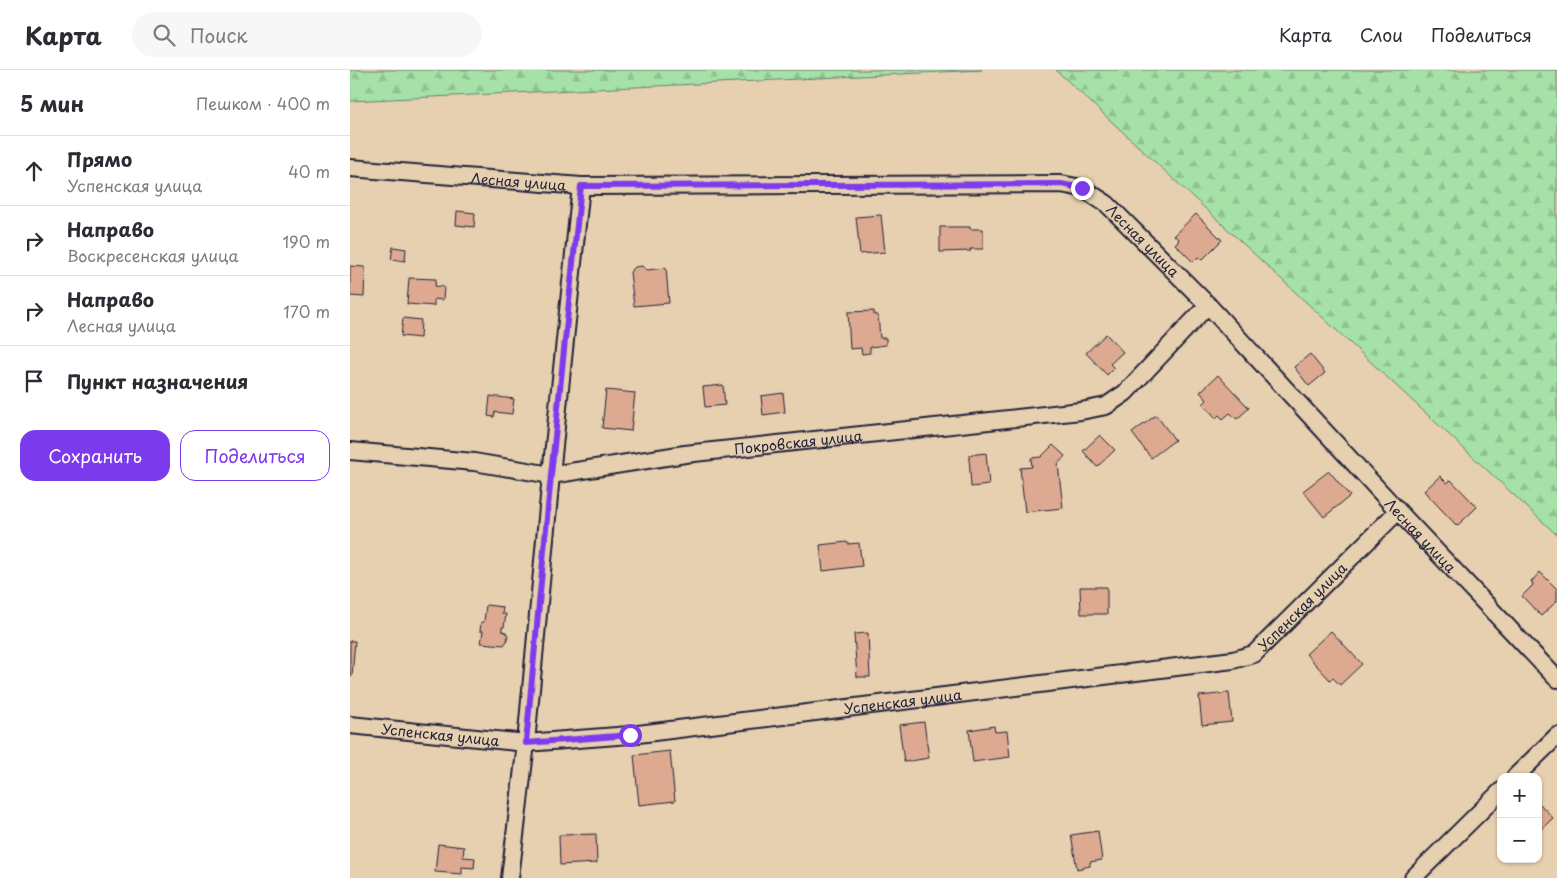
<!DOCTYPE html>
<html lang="ru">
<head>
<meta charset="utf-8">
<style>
	body { margin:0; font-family:"Playpen Sans",sans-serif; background:#f7f7f7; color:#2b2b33 }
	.controls { position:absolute; right:15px; bottom:15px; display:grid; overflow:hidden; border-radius:10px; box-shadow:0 1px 4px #0004 }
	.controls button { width:45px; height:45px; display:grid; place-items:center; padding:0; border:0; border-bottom:1px solid #e1e1e2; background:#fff; color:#2b2b33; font:25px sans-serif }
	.stop { position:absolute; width:15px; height:15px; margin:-11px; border:4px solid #7c3aed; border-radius:50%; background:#fff }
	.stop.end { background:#7c3aed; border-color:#fff; box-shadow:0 1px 5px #0008 }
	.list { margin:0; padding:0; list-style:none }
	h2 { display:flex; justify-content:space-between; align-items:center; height:65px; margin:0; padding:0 20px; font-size:21px }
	h2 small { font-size:16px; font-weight:400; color:#7c7c81 }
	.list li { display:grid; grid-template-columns:32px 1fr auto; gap:15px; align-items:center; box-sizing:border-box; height:70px; padding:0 20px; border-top:1px solid #e1e1e2 }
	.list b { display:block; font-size:19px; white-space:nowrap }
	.list p { margin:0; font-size:16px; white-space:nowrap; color:#7c7c81 }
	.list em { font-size:16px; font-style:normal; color:#7c7c81 }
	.actions { display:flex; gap:10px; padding:15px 20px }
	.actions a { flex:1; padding:11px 0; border:1px solid #7c3aed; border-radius:15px; text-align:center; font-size:18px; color:#7c3aed }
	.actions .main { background:#7c3aed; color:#fff }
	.icon { flex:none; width:28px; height:28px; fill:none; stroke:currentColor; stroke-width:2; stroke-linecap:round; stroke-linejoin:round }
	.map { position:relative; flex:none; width:1207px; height:808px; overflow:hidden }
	header { display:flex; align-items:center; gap:30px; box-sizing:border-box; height:70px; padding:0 25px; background:#fff; border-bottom:1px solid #e1e1e2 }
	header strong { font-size:24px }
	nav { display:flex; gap:28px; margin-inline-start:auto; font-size:18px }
	.search { width:350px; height:45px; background:#f7f7f7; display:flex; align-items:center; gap:12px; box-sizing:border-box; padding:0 18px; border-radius:28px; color:#7c7c81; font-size:19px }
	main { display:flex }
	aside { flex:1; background:#fff }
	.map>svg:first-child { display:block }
</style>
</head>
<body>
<header>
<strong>Карта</strong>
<div class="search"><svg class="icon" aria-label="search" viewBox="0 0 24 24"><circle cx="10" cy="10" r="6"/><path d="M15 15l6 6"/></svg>Поиск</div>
<nav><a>Карта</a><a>Слои</a><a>Поделиться</a></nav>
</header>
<main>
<aside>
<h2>5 мин<small>Пешком · 400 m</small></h2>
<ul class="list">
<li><svg class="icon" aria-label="ahead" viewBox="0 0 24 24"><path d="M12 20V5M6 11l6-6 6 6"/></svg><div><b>Прямо</b><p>Успенская улица</p></div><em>40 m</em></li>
<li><svg class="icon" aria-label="right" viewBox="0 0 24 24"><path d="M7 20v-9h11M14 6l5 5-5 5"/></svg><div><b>Направо</b><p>Воскресенская улица</p></div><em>190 m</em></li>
<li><svg class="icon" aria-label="right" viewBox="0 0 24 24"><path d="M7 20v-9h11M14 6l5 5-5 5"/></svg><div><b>Направо</b><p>Лесная улица</p></div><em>170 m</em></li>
<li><svg class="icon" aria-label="arrive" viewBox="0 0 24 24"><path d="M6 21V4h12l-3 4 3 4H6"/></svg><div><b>Пункт назначения</b></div></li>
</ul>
<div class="actions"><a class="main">Сохранить</a><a>Поделиться</a></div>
</aside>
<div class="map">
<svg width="1207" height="808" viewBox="0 0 1207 808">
	<defs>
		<pattern id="forest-firs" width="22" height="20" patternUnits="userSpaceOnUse" patternTransform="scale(1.25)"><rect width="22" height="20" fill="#a6e1a7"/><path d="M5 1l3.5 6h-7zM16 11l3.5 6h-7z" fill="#8fc191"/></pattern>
	</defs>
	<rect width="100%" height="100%" fill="#e6d0af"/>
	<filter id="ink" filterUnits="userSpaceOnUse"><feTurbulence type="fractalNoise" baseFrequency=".02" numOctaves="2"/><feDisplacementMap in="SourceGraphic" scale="10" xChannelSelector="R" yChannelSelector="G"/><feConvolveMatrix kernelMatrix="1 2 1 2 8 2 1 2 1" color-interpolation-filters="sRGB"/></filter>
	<g filter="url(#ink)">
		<g fill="url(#forest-firs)" stroke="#648271">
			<polygon points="0,0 632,0 0,31"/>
			<polygon points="706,0 1207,0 1207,465"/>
		</g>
		<g fill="#dda990" stroke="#22223b">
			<polygon points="107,141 125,143 124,157 106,155"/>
			<polygon points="846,144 872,170 852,190 848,187 843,192 825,174 829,170 824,165"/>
			<polygon points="531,145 535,182 510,184 506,147"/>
			<polygon points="590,157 620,157 620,159 633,159 633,179 620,179 621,181 590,182"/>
			<polygon points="43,177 56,179 55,191 41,189"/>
			<polygon points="0,196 15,197 14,227 0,226"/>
			<polygon points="292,196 297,200 316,198 319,233 284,236 280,202 285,197"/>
			<polygon points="59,208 86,209 85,216 94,217 93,230 84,229 84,236 57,234"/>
			<polygon points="524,241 524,245 528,245 530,268 536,268 536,275 520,277 520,283 512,284 511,278 500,279 498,242"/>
			<polygon points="53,248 71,250 70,268 51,266"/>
			<polygon points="756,264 773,282 760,294 764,298 757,305 736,283"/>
			<polygon points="960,284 975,303 959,316 944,297"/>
			<polygon points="868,305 899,338 887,349 880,343 873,349 869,345 866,348 853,334 857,330 850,322"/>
			<polygon points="373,315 375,335 355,337 353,317"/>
			<polygon points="256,320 285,323 281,361 252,358"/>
			<polygon points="433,323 435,342 413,345 411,326"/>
			<polygon points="140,326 164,329 162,344 145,342 144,347 138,346"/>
			<polygon points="806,345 825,370 801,388 782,363"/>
			<polygon points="750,365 765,380 747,397 733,381"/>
			<polygon points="703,375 715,386 708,394 713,438 675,442 670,398 682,397 681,388 691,387"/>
			<polygon points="636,383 639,415 621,417 619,385"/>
			<polygon points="979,401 1000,426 974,447 953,421"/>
			<polygon points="1090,406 1097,413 1101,410 1127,437 1107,456 1074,421"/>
			<polygon points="497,472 498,474 509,473 512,496 473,501 470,475"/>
			<polygon points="1190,502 1207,519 1207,531 1191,546 1172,526 1183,515 1181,512"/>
			<polygon points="730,517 757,517 757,544 731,544"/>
			<polygon points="136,535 153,537 152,544 156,544 154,557 152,557 152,561 156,562 158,566 157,571 154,575 131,573 133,561 130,561 131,552 134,552"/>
			<polygon points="981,561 1012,594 990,615 983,608 980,610 956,584"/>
			<polygon points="518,563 520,607 507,607 504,564"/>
			<polygon points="0,571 5,571 2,606 0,605"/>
			<polygon points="879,623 882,652 852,655 849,626"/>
			<polygon points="574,652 579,688 554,692 549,655"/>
			<polygon points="644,656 645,662 657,661 660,687 623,692 619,660"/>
			<polygon points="320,681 325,731 289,735 284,685"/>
			<polygon points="1188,732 1203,748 1188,762"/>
			<polygon points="748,761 752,790 740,792 740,796 727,799 721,765"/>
			<polygon points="246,764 247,793 210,795 209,765"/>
			<polygon points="88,774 114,777 113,787 125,788 124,798 112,797 112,804 85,802"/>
		</g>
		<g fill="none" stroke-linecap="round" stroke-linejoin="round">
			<g stroke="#22223b" stroke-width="20">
				<g id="street">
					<path id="s1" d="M0 98 231 116 711 114 732 118 757 134 858 235 1048 441 1207 609"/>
					<path id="s2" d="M0 381 124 392 201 405 335 384 731 341 756 336 775 323 858 235"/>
					<path id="s3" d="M0 655 176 673 280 665 883 590 904 584 1048 441"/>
					<polyline points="1165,707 1207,666"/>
					<polyline points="160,808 176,673 201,405 231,116"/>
					<polyline points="1063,808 1151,721"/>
				</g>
			</g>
			<use href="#street" stroke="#e6d0af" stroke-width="16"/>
		</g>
	</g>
	<g fill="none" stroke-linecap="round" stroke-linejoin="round" filter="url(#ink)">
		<polyline stroke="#7c3aed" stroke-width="6" points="280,665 176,673 201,405 231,116 711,114 732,118"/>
	</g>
	<g text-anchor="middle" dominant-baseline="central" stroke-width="4.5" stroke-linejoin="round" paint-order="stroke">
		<g font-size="14" fill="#22223b" stroke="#e6d0af">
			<text stroke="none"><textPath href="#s1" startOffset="169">Лесная улица</textPath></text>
			<text stroke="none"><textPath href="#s1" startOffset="814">Лесная улица</textPath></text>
			<text stroke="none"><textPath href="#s2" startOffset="452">Покровская улица</textPath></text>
			<text stroke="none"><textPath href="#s1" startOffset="1219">Лесная улица</textPath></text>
			<text stroke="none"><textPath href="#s3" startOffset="978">Успенская улица</textPath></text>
			<text stroke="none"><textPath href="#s3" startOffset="556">Успенская улица</textPath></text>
			<text stroke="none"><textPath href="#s3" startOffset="91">Успенская улица</textPath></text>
		</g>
	</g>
</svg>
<div class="controls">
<button>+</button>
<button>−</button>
</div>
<div class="stop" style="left:280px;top:665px"></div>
<div class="stop end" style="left:732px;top:118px"></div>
</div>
</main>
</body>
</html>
